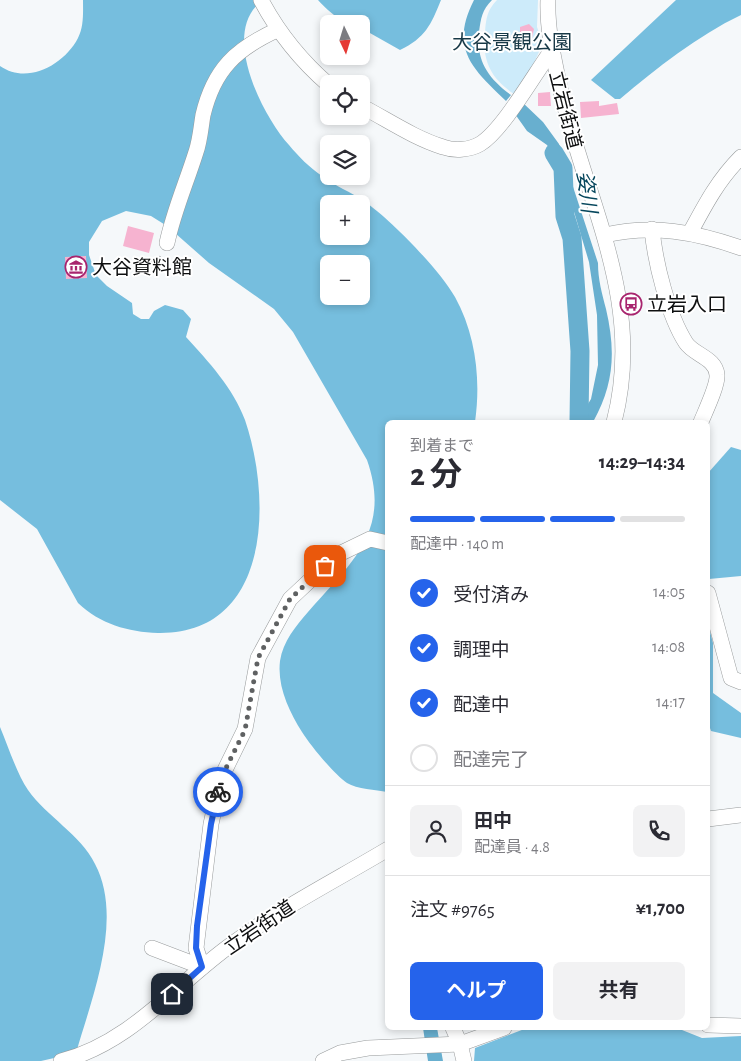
<!DOCTYPE html>
<html lang="ja">
<meta charset="utf-8">
<style>
body{margin:0;font-family:"Alegreya Sans","Noto Sans JP",sans-serif;background:#f2f2f3;color:#2b2b33;height:100vh;display:flex;flex-direction:column;font-size:19px;white-space:nowrap}
*{box-sizing:border-box;margin:0}
p{font-size:16px;color:#7c7c81}
.icon{flex:none;width:28px;height:28px;fill:none;stroke:currentColor;stroke-width:2;stroke-linecap:round;stroke-linejoin:round}
.map{position:relative;flex:1;overflow:hidden}
.sheet{position:absolute;left:385px;top:420px;width:325px;height:610px;display:flex;flex-direction:column;background:#fff;border-radius:8px;box-shadow:0 2px 8px #0003}
.sheet>*{flex:none}
.needle{width:32px;rotate:176deg}
.tools{position:absolute;left:320px;top:15px;display:grid;gap:10px}
.tools a{display:grid;place-items:center;width:50px;height:50px;border-radius:8px;background:#fff;box-shadow:0 2px 8px #0003;font-size:25px}
.pin{position:absolute;display:grid;place-items:center;width:42px;height:42px;color:#fff;margin:-21px;border-radius:10px;box-shadow:0 2px 8px #0006}
.courier{position:absolute;display:grid;place-items:center;width:50px;height:50px;margin:-25px;border:4px solid #2563eb;border-radius:50%;background:#fff;color:#222;box-shadow:0 1px 6px #0007}
.summary em{font-style:normal;font-weight:700}
.summary div{display:flex;flex-direction:column-reverse}
.summary{display:flex;align-items:center;justify-content:space-between;height:85px;padding:0 25px}
h1{font-size:32px;font-weight:700;line-height:38px}
.bar{display:grid;grid-template-columns:repeat(4,1fr);gap:8px 5px;align-content:center;height:60px;padding:0 25px}
.bar i{height:6px;border-radius:4px;background:#e1e1e2}
.bar .selected{background:#2563eb}
.bar p{grid-column:span 4}
.line{display:flex;align-items:center;gap:12px;padding:0 25px;border-top:1px solid #e1e1e2}
.line div{flex:1}
.round{display:grid;place-items:center;flex:none;width:52px;height:52px;border-radius:8px;background:#f2f2f3}
ol{padding:0 25px;list-style:none}
li{display:flex;align-items:center;gap:15px;height:55px}
li p{margin-inline-start:auto}
li .icon{padding:5px;border-radius:50%;background:#2563eb;color:#fff;stroke-width:4}
li:last-child{color:#7c7c81}
li i{width:28px;height:28px;border:2px solid #e1e1e2;border-radius:50%}
.action{display:flex;gap:10px;margin-top:auto;padding:10px 25px}
.action a{flex:1;height:58px;border-radius:8px;background:#2563eb;color:#fff;font-size:20px;font-weight:700;line-height:58px;text-align:center}
.action a+a{background:#f2f2f3;color:#2b2b33}
.map>svg:first-child{display:block}
.green{fill:#cdebfa}
.forest{fill:#76bede;fill-rule:evenodd}
.water{fill:#68afcf}
.lines{fill:none;stroke-linecap:round;stroke-linejoin:round}
.river{stroke:#68afcf;stroke-width:19}
.building{fill:#f6b3d0}
.minor-casing{stroke:#989b9c;stroke-width:16}
.path{stroke:#7d7f80;stroke-width:2;stroke-dasharray:1 4;stroke-linecap:butt}
.minor{stroke:#fff;stroke-width:15}
.done{stroke:#5f6162;stroke-width:5;stroke-dasharray:0 9}
.route{stroke:#2563eb;stroke-width:6}
.labels{text-anchor:middle;stroke-width:4;stroke-linejoin:round;paint-order:stroke}
.park-label{font-size:20px;fill:#183947;stroke:#fff}
.street-label{font-size:20px;fill:#0e0f10;stroke:#fff}
.poi-label{font-size:20px;fill:#0e0f10;stroke:#fff;text-anchor:start}
.water-label{font-size:21px;font-style:italic;fill:#05465c;stroke:#fff}
</style>
<div class="map">
<svg width="741" height="1061" viewBox="0 0 741 1061">
<rect width="100%" height="100%" fill="#f5f8fa"/>
<!-- green -->
<path class="green" d="M497 0H538L537 27 543 43 533 65 514 94C490 78 482 60 485 32 486 19 487 10 497 0Z"/>
<!-- forest -->
<g class="forest">
<path d="M83 0H263C219 31 262 115 289 145 298 156 310 168 322 176 335 186 351 192 364 201 391 220 439 269 455 297 476 335 481 380 475 422H388L387 792C376 790 357 789 347 783 334 774 310 745 302 732 289 711 277 686 280 661 283 641 296 626 308 612 351 563 392 531 367 460L293 332 274 309 209 263 167 226 151 216 126 211 102 221 89 242V255L96 275 107 286 132 303 133 314 141 319H149L154 311 165 305 183 310 191 319 186 337C209 362 233 388 245 420 272 499 271 635 158 633 128 632 100 624 78 603L37 529 0 500V66C27 85 64 65 78 38 84 26 83 13 83 0ZM329 204H361V236H329ZM329 264H361V296H329Z"/>
<path d="M318 0H441C431 25 425 38 400 50L361 28V24C342 24 330 13 318 0Z"/>
<path d="M676 0H741V15C697 36 657 68 620 99H615L591 80Z"/>
<polygon points="731,447 741,450 741,576 709,579 708,473"/>
<polygon points="708,624 713,643 713,693 741,713 741,738 711,731 708,722"/>
<path d="M0 727C8 746 17 774 28 790 47 817 80 834 95 864 124 919 92 997 76 1053L41 1061H0Z"/>
<polygon points="527,1028 677,1028 702,1038 741,1036 741,1061 474,1061 475,1048"/>
</g>
<!-- water -->
<g class="water">
<path d="M474 0H492C482 10 481 18 479 32 476 61 488 78 511 95L506 101C473 69 449 49 474 0Z"/>
<path d="M522 102 543 122 559 144 598 263C598 280 602 293 606 309 616 352 614 384 593 422H577L591 399 598 365 597 315 589 262 561 168 547 145 527 131 515 114Z"/>
<polygon points="423,1028 437,1028 443,1061 428,1061"/>
</g>
<g class="lines">
<!-- river -->
<polyline class="river" points="554,153 563,168 565,216 572,238 580,351 579,422"/>
</g>
<!-- building -->
<g class="building">
<polygon points="529,24 534,29 532,38 526,39 520,35 520,27"/>
<polygon points="550,92 551,106 538,106 538,93"/>
<polygon points="599,101 599,106 617,103 619,114 581,118 580,102"/>
<polygon points="128,226 154,233 149,253 123,246"/>
<polygon points="86,256 87,278 66,279 65,257"/>
</g>
<g class="lines">
<!-- minor casing -->
<g class="minor-casing">
<g id="minor">
<path d="M261 0C279 34 300 60 329 85"/>
<path d="M548 0C547 28 553 55 559 83 584 199 646 299 614 422"/>
<path d="M361 106C388 120 414 138 443 147 454 151 470 150 480 144 503 130 535 73 552 50"/>
<path d="M652 229C655 262 668 315 686 343 694 355 716 358 717 375 718 385 705 412 701 422"/>
<path d="M690 233C705 205 718 180 741 157"/>
<path d="M605 235C652 224 696 232 741 248"/>
<path d="M167 243C174 210 186 184 196 152 200 141 201 127 203 115 214 69 236 49 277 30"/>
<polyline points="708,593 731,678 741,682"/>
<polyline points="708,819 741,815"/>
<polyline points="152,948 202,967"/>
<polyline points="202,967 196,948 211,824 221,778 245,729 258,658 290,599 337,555 370,539 388,543"/>
<polyline points="708,1025 741,1026"/>
<polyline points="453,1028 460,1044 464,1061"/>
<path d="M61 1061C131 1043 176 984 232 944 281 908 336 880 388 849"/>
<polyline points="323,1061 340,1053 368,1048 460,1044 504,1028"/>
</g>
</g>
<!-- path -->
<polyline class="path" points="151,261 157,260 162,255"/>
<!-- minor -->
<use href="#minor" class="minor"/>
</g>
<g class="lines">
<!-- done -->
<polyline class="done" points="218,792 221,778 245,730 258,658 290,599 325,566"/>
<!-- route -->
<polyline class="route" points="172,994 202,967 196,948 197,926 211,824 218,792"/>
</g>
<!-- icons -->
<defs>
<g id="museum-ring" transform="scale(1.125)"><circle r="9.5" fill="#fff" stroke="#a8246e" stroke-width="1.5"/><path d="M0-6L6-3V-2H-6V-3ZM-5-1h2V3h-2ZM-1-1h2V3h-2ZM3-1h2V3H3ZM-6 4H6V6H-6Z" fill="#a8246e"/></g>
<g id="bus-ring" transform="scale(1.125)"><circle r="9.5" fill="#fff" stroke="#a8246e" stroke-width="1.5"/><path d="M-5-6H5V4H4V6H2V4H-2V6H-4V4H-5ZM-3.5-4V0h7V-4ZM-3.5 1.2v1.5H-2V1.2ZM2 1.2v1.5H3.5V1.2Z" fill="#a8246e"/></g>
</defs>
<g fill-rule="evenodd">
<use href="#museum-ring" x="76" y="267"/>
<use href="#bus-ring" x="631" y="304"/>
</g>
<g class="labels">
<!-- park labels -->
<g class="park-label">
<text x="512" y="49">大谷景観公園</text>
</g>
<!-- street labels -->
<g class="street-label">
<text transform="translate(566 110) rotate(76)" y="7">立岩街道</text>
<text transform="translate(259 927) rotate(-34)" y="7">立岩街道</text>
</g>
<!-- poi labels -->
<g class="poi-label">
<text x="92" y="274">大谷資料館</text>
<text x="647" y="311">立岩入口</text>
</g>
<!-- water labels -->
<g class="water-label">
<text transform="translate(587 192) rotate(83)" y="7">姿川</text>
</g>
</g>
</svg>
<div class="tools">
<a><svg class="needle" viewBox="-14 -14 28 28"><path d="M0-13l5 13h-10z" fill="#e53935"/><path d="M0 13l5-13h-10z" fill="#7c7c81"/></svg></a>
<a><svg class="icon" aria-label="locate" viewBox="0 0 24 24"><circle cx="12" cy="12" r="6"/><path d="M12 2v4M12 18v4M2 12h4M18 12h4"/></svg></a>
<a><svg class="icon" aria-label="layers" viewBox="0 0 24 24"><path d="M12 4l9 5-9 5-9-5zM3 14l9 5 9-5"/></svg></a>
<a>+</a>
<a>−</a>
</div>
<div class="pin" style="left:325px;top:566px;background:#ea580c"><svg class="icon" aria-label="bag" viewBox="0 0 24 24"><path d="M5 8h14l-1 12H6zM9 8a3 3 0 0 1 6 0"/></svg></div>
<div class="pin" style="left:172px;top:994px;background:#1f2937"><svg class="icon" aria-label="home" viewBox="0 0 24 24"><path d="M3 11l9-7 9 7M6 9v11h12V9"/></svg></div>
<div class="courier" style="left:218px;top:792px"><svg class="icon" aria-label="bike" viewBox="0 0 24 24"><circle cx="6" cy="16" r="4"/><circle cx="18" cy="16" r="4"/><path d="M6 16l4-8h5l3 8M10 8l3 8H6M13 5h3"/></svg></div>
<section class="sheet">
<div class="summary"><div><h1>2 分</h1><p>到着まで</p></div><em>14:29–14:34</em></div>
<div class="bar"><i class="selected"></i><i class="selected"></i><i class="selected"></i><i></i><p>配達中 · 140 m</p></div>
<ol>
<li><svg class="icon" aria-label="check" viewBox="0 0 24 24"><path d="M5 12l5 5 9-10"/></svg>受付済み<p>14:05</p></li>
<li><svg class="icon" aria-label="check" viewBox="0 0 24 24"><path d="M5 12l5 5 9-10"/></svg>調理中<p>14:08</p></li>
<li><svg class="icon" aria-label="check" viewBox="0 0 24 24"><path d="M5 12l5 5 9-10"/></svg>配達中<p>14:17</p></li>
<li><i></i>配達完了</li>
</ol>
<div class="line" style="height:90px"><a class="round"><svg class="icon" aria-label="person" viewBox="0 0 24 24"><circle cx="12" cy="8" r="4"/><path d="M4 21q1-7 8-7t8 7"/></svg></a><div><b>田中</b><p>配達員 · 4.8</p></div><a class="round"><svg class="icon" aria-label="phone" viewBox="0 0 24 24"><path d="M5 4h4l2 5-3 2q2 4 5 5l2-3 5 2v4C11 20 4 13 5 4z"/></svg></a></div>
<div class="line" style="height:65px"><div>注文 #9765</div><b>¥1,700</b></div>
<div class="action"><a>ヘルプ</a><a>共有</a></div>
</section>
</div>
